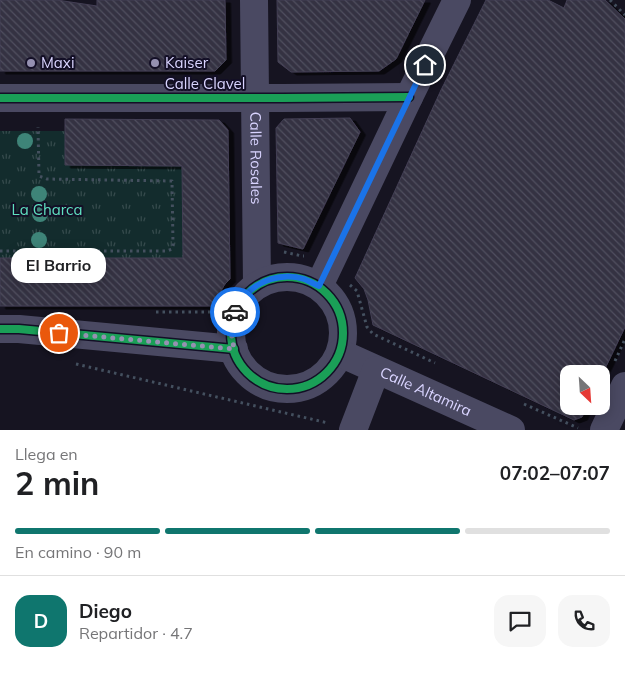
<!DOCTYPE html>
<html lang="es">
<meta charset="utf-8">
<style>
body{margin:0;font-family:Mulish,sans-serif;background:#f6f6f6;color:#202124;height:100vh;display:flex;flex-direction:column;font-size:19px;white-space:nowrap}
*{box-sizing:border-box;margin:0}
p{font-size:16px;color:#757577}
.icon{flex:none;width:28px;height:28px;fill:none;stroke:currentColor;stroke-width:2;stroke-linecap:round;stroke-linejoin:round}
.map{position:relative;height:430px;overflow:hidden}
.drawer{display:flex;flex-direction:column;background:#fff;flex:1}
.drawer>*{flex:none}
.needle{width:32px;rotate:155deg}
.fabs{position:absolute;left:560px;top:365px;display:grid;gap:10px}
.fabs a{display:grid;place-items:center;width:50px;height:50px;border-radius:10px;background:#fff;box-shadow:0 2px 12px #0003;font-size:25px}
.pin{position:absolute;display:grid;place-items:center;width:42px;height:42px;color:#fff;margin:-21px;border:2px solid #fff;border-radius:50%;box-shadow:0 1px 5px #0007}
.courier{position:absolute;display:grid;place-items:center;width:50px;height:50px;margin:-25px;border:4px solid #1a73e8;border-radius:50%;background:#fff;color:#222;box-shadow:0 1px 6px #0007}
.bubble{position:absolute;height:35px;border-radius:15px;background:#fff;box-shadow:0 2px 12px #0003;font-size:16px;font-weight:700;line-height:35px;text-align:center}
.headline em{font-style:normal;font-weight:700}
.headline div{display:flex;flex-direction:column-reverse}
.headline{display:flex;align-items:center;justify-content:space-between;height:85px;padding:0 15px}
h1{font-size:32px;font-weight:700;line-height:38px}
.bar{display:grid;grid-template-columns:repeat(4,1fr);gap:8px 5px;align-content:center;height:60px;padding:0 15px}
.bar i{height:6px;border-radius:4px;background:#e0e0e0}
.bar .current{background:#0f766e}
.bar p{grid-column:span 4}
.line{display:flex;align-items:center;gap:12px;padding:0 15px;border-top:1px solid #e0e0e0}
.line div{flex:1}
.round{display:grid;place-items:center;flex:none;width:52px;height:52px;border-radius:15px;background:#f6f6f6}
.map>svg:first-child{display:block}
.park{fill:url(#park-tufts)}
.building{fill:url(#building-back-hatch);stroke:#433f54;filter:url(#shadow)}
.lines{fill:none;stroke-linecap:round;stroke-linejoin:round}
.path{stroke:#44505f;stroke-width:3;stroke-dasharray:2.5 4;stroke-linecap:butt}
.minor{stroke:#4a4962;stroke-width:28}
.cycleway-casing{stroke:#130f26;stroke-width:11}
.cycleway{stroke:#1a9f57;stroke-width:8}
.tree{fill:#3e8478}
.done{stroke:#9591b1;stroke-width:5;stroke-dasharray:0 9}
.route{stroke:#1a73e8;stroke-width:6}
.poi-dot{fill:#9591b1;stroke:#130f26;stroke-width:2}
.labels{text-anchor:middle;stroke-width:4;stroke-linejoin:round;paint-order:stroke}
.poi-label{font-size:15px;fill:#d9d4ff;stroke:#130f26;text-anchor:start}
.street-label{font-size:15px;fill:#d9d4ff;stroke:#130f26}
.park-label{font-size:15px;fill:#5fe0c0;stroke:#130f26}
</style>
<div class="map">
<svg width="625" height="430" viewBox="0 0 625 430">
<defs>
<pattern id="park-tufts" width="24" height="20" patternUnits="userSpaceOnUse" patternTransform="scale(1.25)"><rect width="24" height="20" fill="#132c2d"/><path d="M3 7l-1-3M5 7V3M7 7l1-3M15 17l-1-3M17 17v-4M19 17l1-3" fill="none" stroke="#354a4c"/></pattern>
<pattern id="building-back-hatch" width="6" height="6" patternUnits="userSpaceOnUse" patternTransform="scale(1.25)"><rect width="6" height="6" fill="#343243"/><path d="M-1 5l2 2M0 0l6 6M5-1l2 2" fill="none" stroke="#514f5f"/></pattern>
<filter id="shadow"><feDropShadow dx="5.5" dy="3" stdDeviation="0" flood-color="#0009"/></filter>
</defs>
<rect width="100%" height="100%" fill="#161421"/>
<!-- park -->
<polygon class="park" points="0,131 65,131 65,165 182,165 183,258 0,258"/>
<!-- building -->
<g class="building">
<polygon points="0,0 57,0 97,6 97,0 225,0 226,60 215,71 0,71"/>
<polygon points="277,0 425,0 396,59 379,71 291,72 278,62"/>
<polygon points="486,0 548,0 564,8 567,0 605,0 625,19 625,327 601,377 601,374 569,374 569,406 587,406 582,417 574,420 373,325 368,300 364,289 355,278 441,90"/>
<polygon points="350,118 360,132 303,249 278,243 276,128 284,119"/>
<polygon points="65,119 219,120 228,130 230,279 225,284 212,306 0,306 0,258 183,258 182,166 65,165"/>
</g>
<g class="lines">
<!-- path -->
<g class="path">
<polyline points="610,0 625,15"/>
<polyline points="0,251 167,251 172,249 173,245 172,181 47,179 39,176 38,127"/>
<polyline points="284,252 302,256 304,256"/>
<polyline points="350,285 357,291 367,327 373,334 435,363"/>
<polyline points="156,312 211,312 218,309 230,291"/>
<polyline points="615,361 625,339"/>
<polyline points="76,364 328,423"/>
<polyline points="524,404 578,428"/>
</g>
<!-- minor -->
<g class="minor">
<path id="s1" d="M254 0 257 285"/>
<polyline points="0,98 283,98 409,97"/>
<circle cx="287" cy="333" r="56"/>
<polyline points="319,286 409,97 457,0"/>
<polyline points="0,329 19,329 234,349"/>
<path id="s2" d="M340 353 511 430"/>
<polyline points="353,430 376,370"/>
<polyline points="604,430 625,386"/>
</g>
<!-- cycleway casing -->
<g class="cycleway-casing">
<g id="cycleway">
<polyline points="0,98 283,98 409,97"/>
<circle cx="287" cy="333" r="56"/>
<polyline points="0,329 19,329 234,349"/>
</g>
</g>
<!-- cycleway -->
<use href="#cycleway" class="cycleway"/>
</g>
<!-- trees -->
<g class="tree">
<circle cx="25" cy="141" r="8"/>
<circle cx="39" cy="194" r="8"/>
<circle cx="40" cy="214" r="8"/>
<circle cx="39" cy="240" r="8"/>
</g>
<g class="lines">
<!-- done -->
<polyline class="done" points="59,333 234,349 231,331 235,312"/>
<!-- route -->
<path class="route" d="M235 312C238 308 240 303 243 298 257 280 283 272 304 279 309 281 314 284 319 286L425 65"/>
</g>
<!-- markers -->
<g class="poi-dot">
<circle cx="31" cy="63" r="5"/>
<circle cx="155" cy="63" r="5"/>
</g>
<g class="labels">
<!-- poi labels -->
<g class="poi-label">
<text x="41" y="68">Maxi</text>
<text x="165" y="68">Kaiser</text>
</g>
<!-- street labels -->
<g class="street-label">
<text x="205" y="89">Calle Clavel</text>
<text dy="5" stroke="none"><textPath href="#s1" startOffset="158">Calle Rosales</textPath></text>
<text dy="5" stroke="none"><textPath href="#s2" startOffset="94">Calle Altamira</textPath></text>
</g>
<!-- park labels -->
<g class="park-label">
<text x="47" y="215">La Charca</text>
</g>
</g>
</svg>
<div class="fabs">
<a><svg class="needle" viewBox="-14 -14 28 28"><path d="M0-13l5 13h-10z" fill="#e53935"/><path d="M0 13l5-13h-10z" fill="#757577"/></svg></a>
</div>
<div class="pin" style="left:59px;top:333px;background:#ea580c"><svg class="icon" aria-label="bag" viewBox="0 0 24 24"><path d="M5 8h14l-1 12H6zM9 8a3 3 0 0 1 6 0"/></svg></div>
<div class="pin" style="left:425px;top:65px;background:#1f2937"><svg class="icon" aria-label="home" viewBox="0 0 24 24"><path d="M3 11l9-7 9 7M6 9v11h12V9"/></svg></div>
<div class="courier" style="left:235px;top:312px"><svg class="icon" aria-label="car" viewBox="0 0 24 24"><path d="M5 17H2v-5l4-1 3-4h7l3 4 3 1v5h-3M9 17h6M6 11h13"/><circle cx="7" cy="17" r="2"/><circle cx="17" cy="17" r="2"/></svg></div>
<div class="bubble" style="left:11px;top:248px;width:95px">El Barrio</div>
</div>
<section class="drawer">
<div class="headline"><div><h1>2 min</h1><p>Llega en</p></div><em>07:02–07:07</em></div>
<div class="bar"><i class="current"></i><i class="current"></i><i class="current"></i><i></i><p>En camino · 90 m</p></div>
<div class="line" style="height:90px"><b class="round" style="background:#0f766e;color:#fff">D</b><div><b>Diego</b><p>Repartidor · 4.7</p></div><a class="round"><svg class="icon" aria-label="chat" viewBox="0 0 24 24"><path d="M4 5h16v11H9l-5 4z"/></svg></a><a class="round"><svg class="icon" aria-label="phone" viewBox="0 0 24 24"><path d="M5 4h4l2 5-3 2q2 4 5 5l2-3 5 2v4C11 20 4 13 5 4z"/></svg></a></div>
</section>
